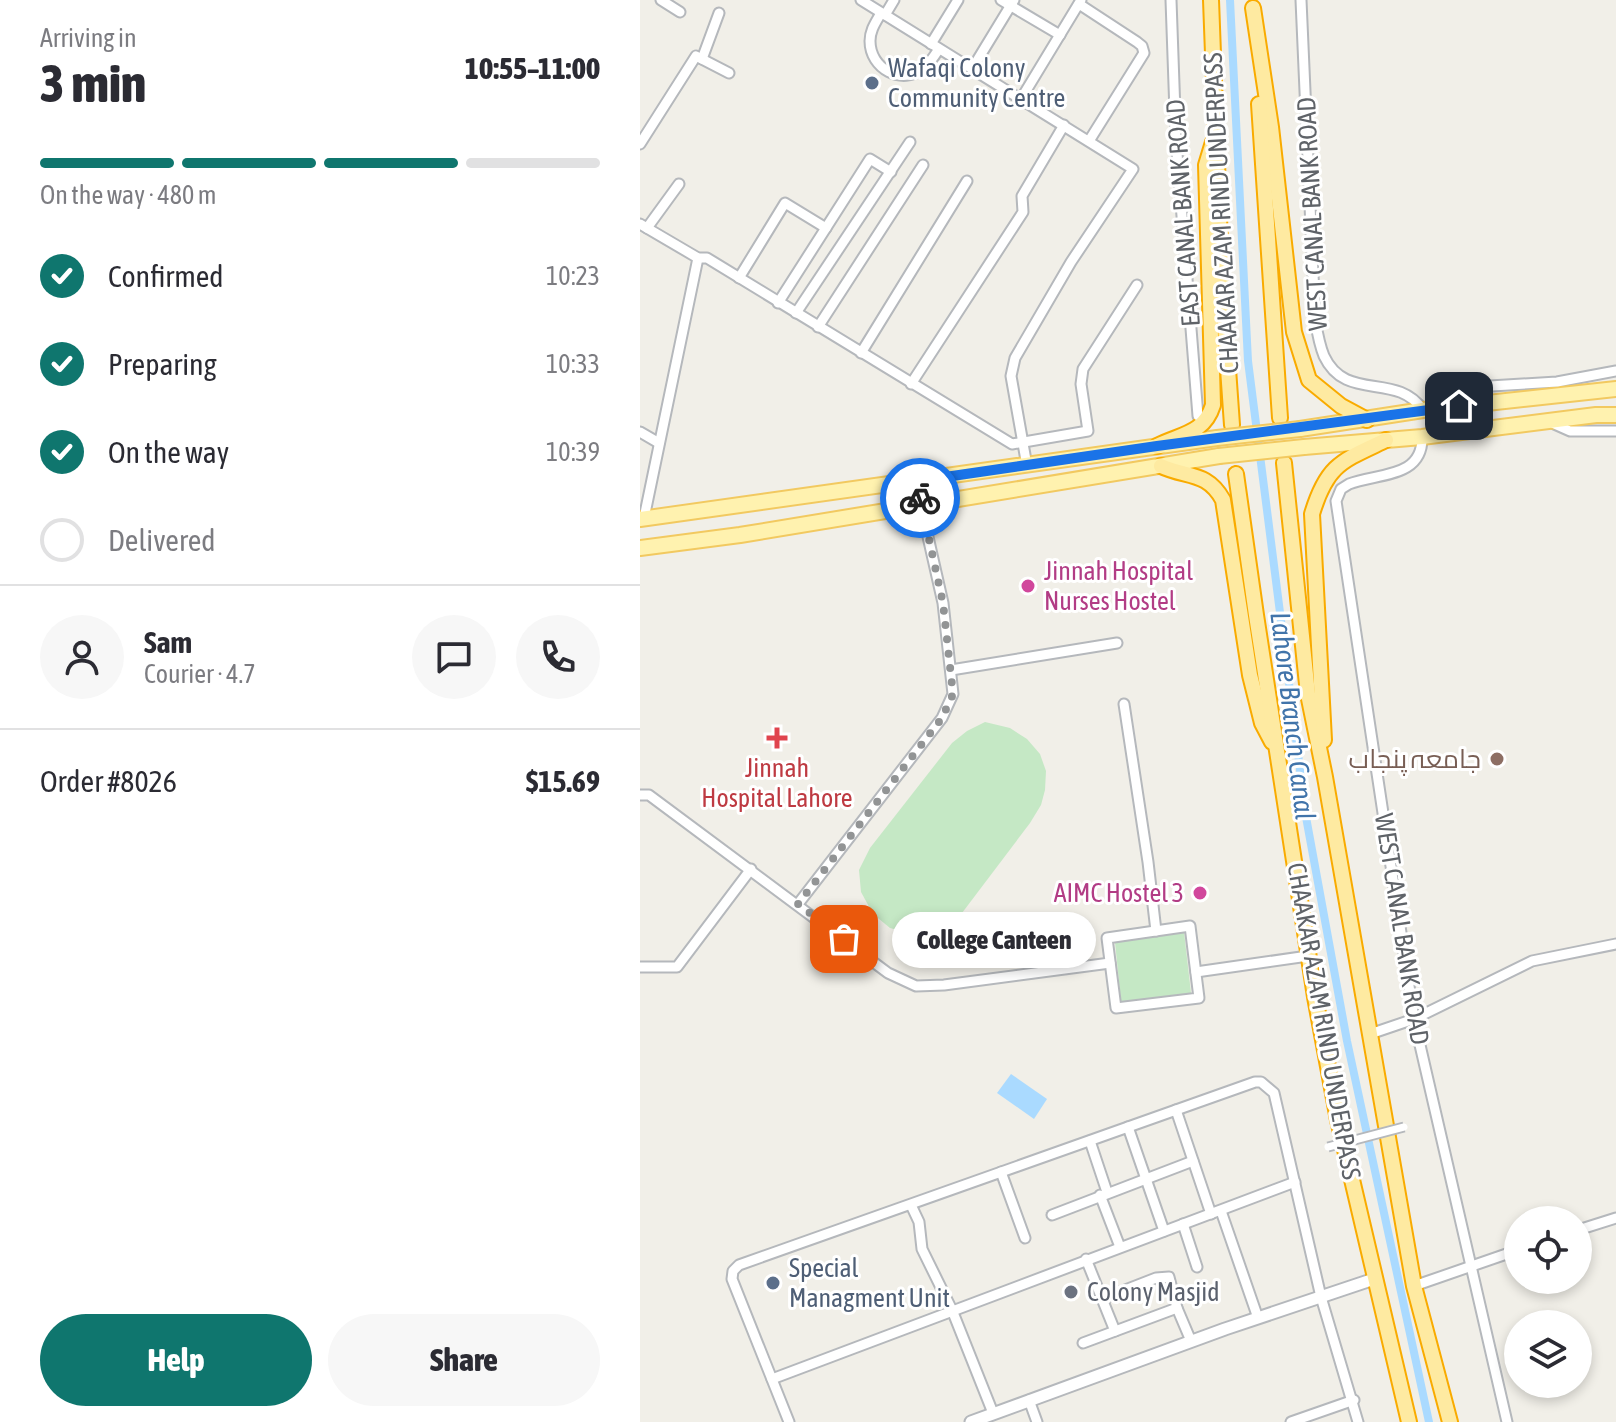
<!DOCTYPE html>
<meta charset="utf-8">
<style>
body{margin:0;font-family:"Asap Condensed",Cairo,sans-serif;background:#f7f7f7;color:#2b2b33;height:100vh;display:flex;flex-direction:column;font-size:30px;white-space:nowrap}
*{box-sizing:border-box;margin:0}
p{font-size:26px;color:#7c7c81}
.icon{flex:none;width:44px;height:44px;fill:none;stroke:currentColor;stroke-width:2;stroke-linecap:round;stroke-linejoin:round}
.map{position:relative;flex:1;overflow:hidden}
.sheet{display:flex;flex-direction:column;background:#fff;width:640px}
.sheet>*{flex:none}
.controls{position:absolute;left:864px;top:1206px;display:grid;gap:16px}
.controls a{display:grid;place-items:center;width:88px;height:88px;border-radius:50%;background:#fff;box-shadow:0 4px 12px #0003;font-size:40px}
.pin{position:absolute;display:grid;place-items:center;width:68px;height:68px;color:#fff;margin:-34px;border-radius:16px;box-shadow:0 4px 12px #0006}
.courier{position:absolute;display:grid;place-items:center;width:80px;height:80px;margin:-40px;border:6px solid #1a73e8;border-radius:50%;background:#fff;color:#222;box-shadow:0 2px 10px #0007}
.bubble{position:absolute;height:56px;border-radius:28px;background:#fff;box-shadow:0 4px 12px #0003;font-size:26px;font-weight:800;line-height:56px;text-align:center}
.headline em{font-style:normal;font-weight:800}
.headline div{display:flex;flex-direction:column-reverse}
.headline{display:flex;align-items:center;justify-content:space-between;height:136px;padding:0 40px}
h1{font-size:52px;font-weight:800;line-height:60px}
.bar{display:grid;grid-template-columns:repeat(4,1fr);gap:12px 8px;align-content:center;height:96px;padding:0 40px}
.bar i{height:10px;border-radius:6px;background:#e1e1e2}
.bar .current{background:#0f766e}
.bar p{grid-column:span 4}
.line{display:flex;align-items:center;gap:20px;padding:0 40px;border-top:2px solid #e1e1e2}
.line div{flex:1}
.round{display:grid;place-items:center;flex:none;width:84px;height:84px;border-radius:42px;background:#f7f7f7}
ol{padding:0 40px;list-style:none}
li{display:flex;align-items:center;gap:24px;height:88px}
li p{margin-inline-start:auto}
li .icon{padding:8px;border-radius:50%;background:#0f766e;color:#fff;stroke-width:4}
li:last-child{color:#7c7c81}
li i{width:44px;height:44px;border:4px solid #e1e1e2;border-radius:50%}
.primary-button{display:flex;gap:16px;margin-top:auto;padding:16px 40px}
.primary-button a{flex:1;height:92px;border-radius:48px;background:#0f766e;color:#fff;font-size:32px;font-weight:800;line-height:92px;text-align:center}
.primary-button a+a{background:#f7f7f7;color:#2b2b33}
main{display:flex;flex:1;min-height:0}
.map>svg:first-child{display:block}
.green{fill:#c5e8c5}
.water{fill:#aadaff}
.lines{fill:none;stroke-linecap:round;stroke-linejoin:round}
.canal{stroke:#aadaff;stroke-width:8}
.trunk-tunnel{stroke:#ccccc8;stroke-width:14;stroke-dasharray:14 7;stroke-linecap:butt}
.minor-casing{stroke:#b5b8bc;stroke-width:13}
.tertiary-casing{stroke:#b5b8bc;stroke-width:15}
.primary-casing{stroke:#f2c960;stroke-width:18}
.trunk-casing{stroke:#f9ab00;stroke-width:18}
.minor{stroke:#fff;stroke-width:9}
.tertiary{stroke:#fff;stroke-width:11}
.primary{stroke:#fff2af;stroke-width:14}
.trunk{stroke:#feeaa1;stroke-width:14}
.pedestrian-bridge-casing{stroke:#b5b8bc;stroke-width:11;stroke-linecap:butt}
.primary-bridge-casing{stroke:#f2c960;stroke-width:18;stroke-linecap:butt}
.pedestrian-bridge{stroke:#fff;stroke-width:7}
.primary-bridge{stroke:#fff2af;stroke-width:14}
.done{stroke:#929495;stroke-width:8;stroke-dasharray:0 14.4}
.route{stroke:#1a73e8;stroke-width:10}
.service-dot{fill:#5c6f8a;stroke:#fff;stroke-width:3}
.hotel-dot{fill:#d1479c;stroke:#fff;stroke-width:3}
.health-dot{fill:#e0444e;stroke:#fff;stroke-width:3}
.education-dot{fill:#8d6e63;stroke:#fff;stroke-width:3}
.worship-dot{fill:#6b7280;stroke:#fff;stroke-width:3}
.labels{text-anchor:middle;stroke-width:6;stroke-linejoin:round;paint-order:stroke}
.service-label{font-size:26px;fill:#4e5e75;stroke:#fff;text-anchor:start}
.street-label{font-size:26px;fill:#5f6368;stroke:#fff}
.hotel-label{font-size:26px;fill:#b23c85;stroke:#fff;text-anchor:start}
.education-label{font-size:26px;fill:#785e54;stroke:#fff;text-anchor:end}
.health-label{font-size:26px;fill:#be3a42;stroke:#fff}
.worship-label{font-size:26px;fill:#5b616d;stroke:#fff;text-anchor:start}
.water-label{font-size:28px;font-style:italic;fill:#4174aa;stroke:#fff}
</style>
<main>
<section class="sheet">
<div class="headline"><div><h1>3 min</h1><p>Arriving in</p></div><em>10:55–11:00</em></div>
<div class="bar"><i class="current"></i><i class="current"></i><i class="current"></i><i></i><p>On the way · 480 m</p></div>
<ol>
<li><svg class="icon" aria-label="check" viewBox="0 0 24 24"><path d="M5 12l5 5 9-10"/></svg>Confirmed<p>10:23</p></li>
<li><svg class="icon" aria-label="check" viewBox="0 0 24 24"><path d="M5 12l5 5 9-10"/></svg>Preparing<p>10:33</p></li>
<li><svg class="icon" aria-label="check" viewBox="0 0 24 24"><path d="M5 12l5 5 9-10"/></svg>On the way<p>10:39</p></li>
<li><i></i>Delivered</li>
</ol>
<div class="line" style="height:144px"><a class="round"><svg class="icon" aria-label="person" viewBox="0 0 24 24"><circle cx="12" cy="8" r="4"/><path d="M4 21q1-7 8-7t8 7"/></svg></a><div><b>Sam</b><p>Courier · 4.7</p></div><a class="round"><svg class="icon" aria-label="chat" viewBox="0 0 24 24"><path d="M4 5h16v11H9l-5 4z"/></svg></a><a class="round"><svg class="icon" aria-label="phone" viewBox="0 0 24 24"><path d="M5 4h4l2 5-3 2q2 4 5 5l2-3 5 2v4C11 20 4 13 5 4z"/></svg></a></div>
<div class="line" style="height:104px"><div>Order #8026</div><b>$15.69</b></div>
<div class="primary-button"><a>Help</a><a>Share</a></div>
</section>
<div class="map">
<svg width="976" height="1422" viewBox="0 0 976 1422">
<rect width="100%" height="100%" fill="#f1efe8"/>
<!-- green -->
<g class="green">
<polygon points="345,722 370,728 387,739 400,754 406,771 405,790 401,805 390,823 322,913 308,926 294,933 272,934 250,928 233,914 221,892 219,870 230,848 312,743 327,731"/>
<polygon points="544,932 551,993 481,1002 475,942"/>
</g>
<!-- water -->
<polygon class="water" points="371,1074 407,1099 394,1119 357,1093"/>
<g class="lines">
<!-- canal -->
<polyline class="canal" points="590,0 608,361 666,817 707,1041 789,1422"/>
<!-- trunk-tunnel -->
<polyline class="trunk-tunnel" points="592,426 596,474"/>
<!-- minor casing -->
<g class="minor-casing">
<g id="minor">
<polyline points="21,0 40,12"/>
<polyline points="221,0 493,169 431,262 375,358 371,376 387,466"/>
<polyline points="361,0 420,35"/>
<polyline points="531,0 536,141 558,416 567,420"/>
<path d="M661 0 675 319C677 331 679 344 684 356 706 403 756 371 783 410"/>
<polyline points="439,4 497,42 502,46 504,53 449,141"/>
<path d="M241 13C236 22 230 30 230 41 230 69 262 86 284 68 290 63 295 55 299 49"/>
<polyline points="245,15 254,0"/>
<polyline points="291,44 318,0"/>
<polyline points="62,59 79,13"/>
<polyline points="332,69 374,0"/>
<polyline points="381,99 441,0"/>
<polyline points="0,144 56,56 89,73"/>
<polyline points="0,224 58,258 67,258 372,444 448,431 441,384 443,369 497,285"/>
<polyline points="7,228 39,184"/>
<polyline points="99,278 145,203 186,228"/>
<polyline points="138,303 230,159 251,172"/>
<polyline points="156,313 270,142"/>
<polyline points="178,327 283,165"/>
<polyline points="221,353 327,181"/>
<polyline points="271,384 383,212 382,196 424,125"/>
<polyline points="791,409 796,394 801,389 917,382 976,371"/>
<polyline points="912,423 930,431 976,431"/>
<polyline points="0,432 19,443"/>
<path d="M782 437C783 479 736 473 709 484L701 489 696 501 774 1019 867 1422"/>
<polyline points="4,518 58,258"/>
<polyline points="311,670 477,643"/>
<polyline points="484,704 508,862 516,931"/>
<polyline points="0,795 9,795 248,973 276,986 304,985 470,963"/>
<polyline points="158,904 302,718 313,694 303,603 281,506"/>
<polygon points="550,926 559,998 476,1008 467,938"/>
<polyline points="0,967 37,967 111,869"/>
<polyline points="556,972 668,956"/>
<polyline points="730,1034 774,1019 892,961 976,944"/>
<polyline points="536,1110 571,1214"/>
<polyline points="488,1127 524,1231"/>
<polyline points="450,1141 467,1192"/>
<polyline points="361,1172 385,1238"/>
<polyline points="460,1195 480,1247"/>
<polyline points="271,1205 279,1222 282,1249 312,1310 353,1413"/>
<polyline points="581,1211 618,1318"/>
<polyline points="412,1215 553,1161"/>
<polyline points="543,1224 557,1267"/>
<polyline points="938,1230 976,1218"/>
<polyline points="446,1259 475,1331"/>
<polyline points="774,1286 878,1250"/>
<polyline points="462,1299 516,1278 529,1277 537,1308"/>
<polyline points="443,1343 537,1308 551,1341"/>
<polyline points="132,1379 655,1182"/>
<polyline points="389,1400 397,1422"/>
<polyline points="149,1422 92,1279 93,1271 99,1265 615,1082 621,1082 634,1093 681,1297 718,1422"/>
<polyline points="651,1422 714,1400"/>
</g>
</g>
<!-- tertiary casing -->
<g class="tertiary-casing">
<polyline id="tertiary" points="331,1422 585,1329 734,1279"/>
</g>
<!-- primary casing -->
<g class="primary-casing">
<g id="primary">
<polyline points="660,429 783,410 976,389"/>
<polyline points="664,447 782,437 956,415 976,415"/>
<polyline points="0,519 577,438"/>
<polyline points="0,548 100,535 579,456"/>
</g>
</g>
<!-- trunk casing -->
<g class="trunk-casing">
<g id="trunk">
<polyline points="571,0 581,270 592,425"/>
<polyline points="613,8 631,127 654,332 669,380 701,406 727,420"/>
<polyline points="619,104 640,418"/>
<path d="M517 446C541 434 564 434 573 405L566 165 573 142"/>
<polyline points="644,463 668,694 685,777 774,1286 810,1422"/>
<path d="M521 466C547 478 567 471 583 500L610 675 622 723 632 742"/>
<polyline points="596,474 616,615 675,997 698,1120 769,1422"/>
<path d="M684 740 672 514C687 464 702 461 746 440"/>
</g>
</g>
<!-- minor -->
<use href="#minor" class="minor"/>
<!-- tertiary -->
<use href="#tertiary" class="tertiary"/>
<!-- primary -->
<use href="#primary" class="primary"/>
<!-- trunk -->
<use href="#trunk" class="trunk"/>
<!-- pedestrian-bridge casing -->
<g class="pedestrian-bridge-casing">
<polyline id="pedestrian-bridge" points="688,1147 764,1127"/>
</g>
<!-- primary-bridge casing -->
<g class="primary-bridge-casing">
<g id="primary-bridge">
<polyline points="577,438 660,429"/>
<polyline points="579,456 664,447"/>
</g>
</g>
<!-- pedestrian-bridge -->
<use href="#pedestrian-bridge" class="pedestrian-bridge"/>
<!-- primary-bridge -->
<use href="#primary-bridge" class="primary-bridge"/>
</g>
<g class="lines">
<!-- done -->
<polyline class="done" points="204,939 158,904 302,718 313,694 303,603 280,498"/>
<!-- route -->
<polyline class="route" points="280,498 278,481 517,446 819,406"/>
</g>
<!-- markers -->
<g class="service-dot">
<circle cx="232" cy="83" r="8"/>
<circle cx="133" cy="1283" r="8"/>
</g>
<g class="hotel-dot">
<circle cx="388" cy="586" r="8"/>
<circle cx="560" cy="893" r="8"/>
</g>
<path class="health-dot" d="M133 726h8v8h8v8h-8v8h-8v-8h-8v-8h8z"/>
<circle class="education-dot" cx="857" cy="759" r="8"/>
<circle class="worship-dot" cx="431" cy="1292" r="8"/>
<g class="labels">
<!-- service labels -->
<g class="service-label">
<text x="248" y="77">Wafaqi Colony<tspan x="248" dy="30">Community Centre</tspan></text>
<text x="149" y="1277">Special<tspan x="149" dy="30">Managment Unit</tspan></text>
</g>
<!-- street labels -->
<g class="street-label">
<text transform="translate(543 213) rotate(-94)" y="9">EAST CANAL BANK ROAD</text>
<text transform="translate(581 213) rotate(-93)" y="9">CHAAKAR AZAM RIND UNDERPASS</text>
<text transform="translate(672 214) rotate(-93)" y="9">WEST CANAL BANK ROAD</text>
<text transform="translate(762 929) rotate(81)" y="9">WEST CANAL BANK ROAD</text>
<text transform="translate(684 1021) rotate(80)" y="9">CHAAKAR AZAM RIND UNDERPASS</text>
</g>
<!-- hotel labels -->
<g class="hotel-label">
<text x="404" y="580">Jinnah Hospital<tspan x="404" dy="30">Nurses Hostel</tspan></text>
<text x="544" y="902" text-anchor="end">AIMC Hostel 3</text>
</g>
<!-- education labels -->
<g class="education-label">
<text x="841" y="768">جامعہ پنجاب</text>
</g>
<!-- health labels -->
<g class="health-label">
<text x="137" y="777">Jinnah<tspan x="137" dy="30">Hospital Lahore</tspan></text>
</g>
<!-- worship labels -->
<g class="worship-label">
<text x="447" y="1301">Colony Masjid</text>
</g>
<!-- water labels -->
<g class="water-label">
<text transform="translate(653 716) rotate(83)" y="10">Lahore Branch Canal</text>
</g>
</g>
</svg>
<div class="controls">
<a><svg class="icon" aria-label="locate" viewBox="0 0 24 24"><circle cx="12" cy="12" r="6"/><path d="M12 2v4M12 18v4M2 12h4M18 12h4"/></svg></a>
<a><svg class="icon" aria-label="layers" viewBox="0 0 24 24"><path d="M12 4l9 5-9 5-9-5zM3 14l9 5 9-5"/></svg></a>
</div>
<div class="pin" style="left:204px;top:939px;background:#ea580c"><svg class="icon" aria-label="bag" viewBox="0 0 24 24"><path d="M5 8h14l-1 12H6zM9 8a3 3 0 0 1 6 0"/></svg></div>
<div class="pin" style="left:819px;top:406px;background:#1f2937"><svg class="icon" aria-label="home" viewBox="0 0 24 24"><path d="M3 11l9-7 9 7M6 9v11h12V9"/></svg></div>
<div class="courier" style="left:280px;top:498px"><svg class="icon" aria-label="bike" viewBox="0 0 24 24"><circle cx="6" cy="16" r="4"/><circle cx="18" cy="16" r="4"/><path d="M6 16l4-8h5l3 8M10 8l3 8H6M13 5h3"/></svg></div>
<div class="bubble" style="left:252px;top:912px;width:204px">College Canteen</div>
</div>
</main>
